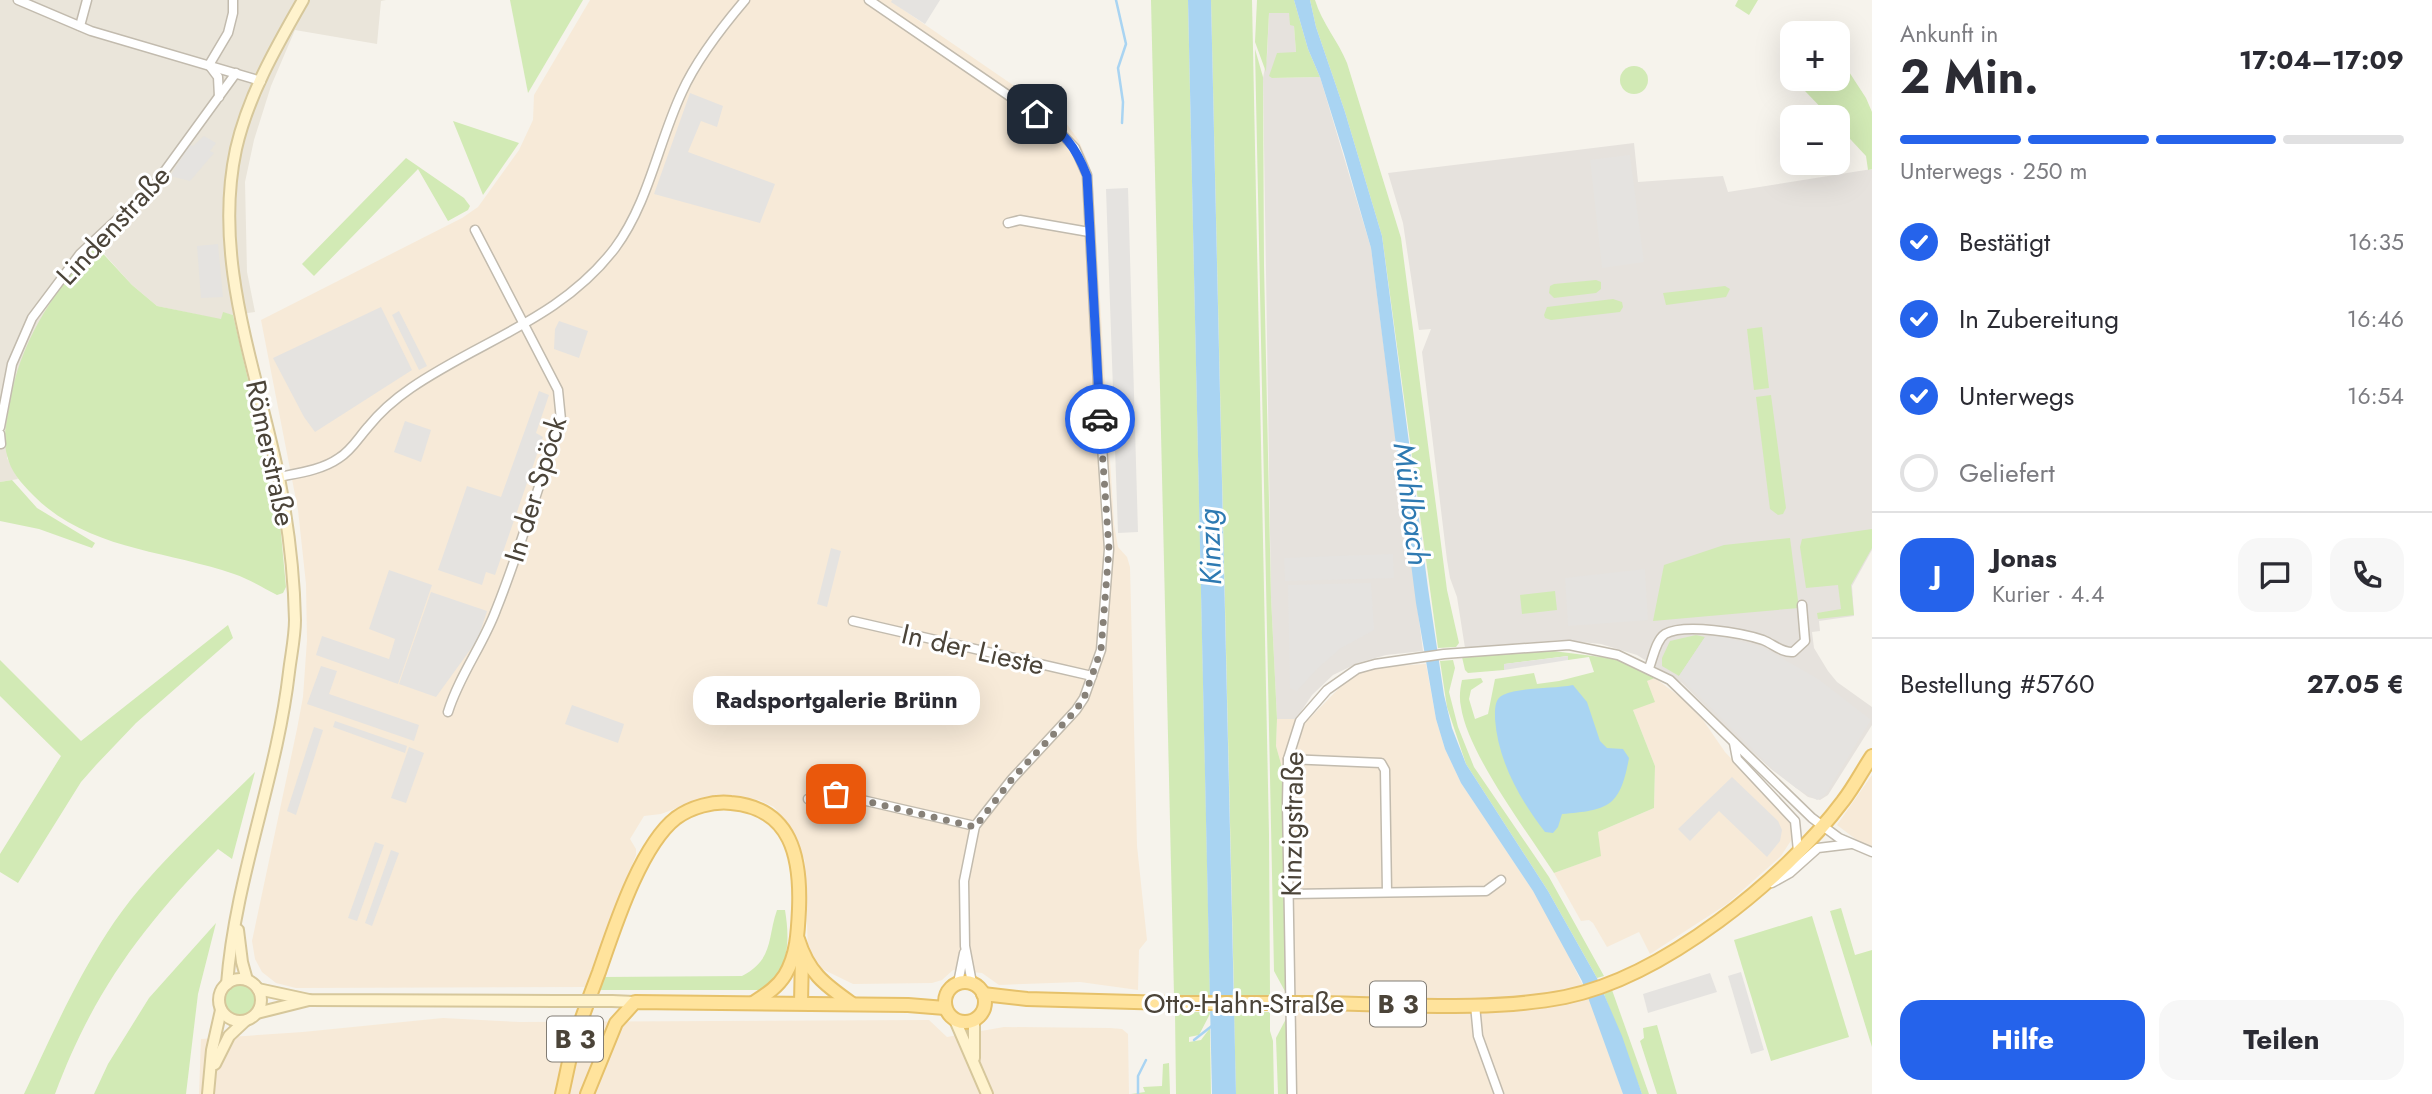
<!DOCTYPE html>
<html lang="de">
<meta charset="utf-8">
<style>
body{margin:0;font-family:Jost,sans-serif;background:#f7f7f7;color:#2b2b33;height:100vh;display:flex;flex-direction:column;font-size:26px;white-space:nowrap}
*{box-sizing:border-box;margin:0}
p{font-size:23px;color:#7c7c81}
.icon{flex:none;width:38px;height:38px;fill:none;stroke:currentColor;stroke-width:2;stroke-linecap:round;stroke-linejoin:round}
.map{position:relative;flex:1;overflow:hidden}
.panel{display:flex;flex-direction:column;background:#fff;width:560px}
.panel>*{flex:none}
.controls{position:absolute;left:1780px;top:21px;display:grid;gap:14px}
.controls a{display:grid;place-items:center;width:70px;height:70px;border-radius:14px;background:#fff;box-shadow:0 7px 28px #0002;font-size:35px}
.pin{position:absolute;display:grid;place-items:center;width:60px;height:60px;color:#fff;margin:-30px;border-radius:14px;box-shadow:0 4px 10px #0006}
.courier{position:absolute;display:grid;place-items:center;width:70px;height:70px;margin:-35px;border:5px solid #2563eb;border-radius:50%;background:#fff;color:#222;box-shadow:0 2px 9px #0007}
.bubble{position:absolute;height:49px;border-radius:21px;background:#fff;box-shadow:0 7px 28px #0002;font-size:23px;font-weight:700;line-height:49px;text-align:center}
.summary em{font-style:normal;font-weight:700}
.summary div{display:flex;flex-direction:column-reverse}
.summary{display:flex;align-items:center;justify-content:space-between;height:119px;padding:0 28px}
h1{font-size:46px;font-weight:700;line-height:52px}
.bar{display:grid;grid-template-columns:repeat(4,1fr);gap:10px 7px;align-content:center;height:84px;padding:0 28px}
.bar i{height:9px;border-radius:5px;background:#e1e1e2}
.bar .on{background:#2563eb}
.bar p{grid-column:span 4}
.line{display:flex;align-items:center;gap:18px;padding:0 28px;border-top:2px solid #e1e1e2}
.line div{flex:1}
.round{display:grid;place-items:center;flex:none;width:74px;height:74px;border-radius:21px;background:#f7f7f7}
ol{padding:0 28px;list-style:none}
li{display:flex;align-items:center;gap:21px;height:77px}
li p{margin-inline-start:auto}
li .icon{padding:7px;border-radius:50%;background:#2563eb;color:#fff;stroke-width:4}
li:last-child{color:#7c7c81}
li i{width:38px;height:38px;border:4px solid #e1e1e2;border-radius:50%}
.action{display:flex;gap:14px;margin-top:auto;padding:14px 28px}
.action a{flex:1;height:80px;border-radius:21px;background:#2563eb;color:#fff;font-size:28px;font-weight:700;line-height:80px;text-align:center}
.action a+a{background:#f7f7f7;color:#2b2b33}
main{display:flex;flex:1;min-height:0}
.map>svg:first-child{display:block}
.residential{fill:#eae5da}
.commercial{fill:#f7ead8}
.industrial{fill:#e6e2dd}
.green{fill:#d2eab5}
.parking{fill:#e5e3e0}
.water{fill:#a9d4f2}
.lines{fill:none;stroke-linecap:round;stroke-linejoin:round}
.stream{stroke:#a9d4f2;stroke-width:2.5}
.street-casing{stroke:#c2bbae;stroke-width:11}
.secondary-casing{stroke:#d6c79b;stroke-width:14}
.primary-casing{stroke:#e6c16a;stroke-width:16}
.street{stroke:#fff;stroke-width:8}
.secondary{stroke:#fff3cd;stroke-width:10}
.primary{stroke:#ffe39c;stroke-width:12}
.secondary-bridge-casing{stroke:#d6c79b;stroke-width:14;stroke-linecap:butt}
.primary-bridge-casing{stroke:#e6c16a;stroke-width:16;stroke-linecap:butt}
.secondary-bridge{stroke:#fff3cd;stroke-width:10}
.primary-bridge{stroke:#ffe39c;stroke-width:12}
.done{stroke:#878178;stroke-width:7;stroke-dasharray:0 12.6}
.route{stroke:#2563eb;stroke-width:9}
.labels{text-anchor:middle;stroke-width:6;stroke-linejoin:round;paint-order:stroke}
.shield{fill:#fff;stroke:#817c74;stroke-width:2}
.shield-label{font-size:26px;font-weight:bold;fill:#4b4439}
.street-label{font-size:28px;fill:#4b4439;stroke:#fff}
.water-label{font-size:30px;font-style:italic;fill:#2e7ab2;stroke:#fff}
</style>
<main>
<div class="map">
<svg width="1872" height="1094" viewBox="0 0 1872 1094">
<rect width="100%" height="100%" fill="#f6f3ec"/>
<!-- residential -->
<polygon class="residential" points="0,0 386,0 381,1 377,44 295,30 271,86 254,140 245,182 247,272 255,312 233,315 224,313 222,320 157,306 132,285 97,246 7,458 18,479 0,482"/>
<!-- commercial -->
<g class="commercial">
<polygon points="590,0 892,0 892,2 1064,120 1079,141 1088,162 1093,186 1114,524 1118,547 1127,557 1130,567 1137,846 1147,940 1139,950 1138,990 1080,982 999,985 982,973 953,970 942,980 932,983 853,984 814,965 808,954 805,861 787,823 774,807 759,800 720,795 709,796 661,814 644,816 630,839 636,849 636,855 585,987 296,988 276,983 262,972 255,959 252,941 297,729 303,697 307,640 306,584 298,510 261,320 462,218 478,207 519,150 533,120 534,95"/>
<polygon points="1426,664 1436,719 1445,749 1461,783 1533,891 1558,934 1590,1000 1623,1094 1289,1094 1283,771 1276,746 1277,719 1309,719 1347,680 1362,671 1380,667"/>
<polygon points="1655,678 1680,697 1703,720 1725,752 1791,822 1792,839 1781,856 1727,904 1650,954 1639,932 1607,947 1593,923 1589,920 1581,921 1554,873 1600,856 1598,832 1654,808 1655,766 1633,710 1647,681"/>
<polygon points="1872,775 1872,846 1857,840 1837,825"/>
<polygon points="443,1018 520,1022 929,1020 947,1037 1004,1027 1110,1028 1122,1029 1128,1034 1129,1094 199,1094 201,1039 303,1032"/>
</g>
<!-- industrial -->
<g class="industrial">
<polygon points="1269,13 1289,13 1294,25 1296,52 1272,78 1320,77 1371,248 1423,651 1386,655 1358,663 1333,675 1312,695 1296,719 1277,719 1271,597 1263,78 1267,57"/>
<polygon points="1634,143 1638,182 1723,176 1728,192 1872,169 1872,550 1852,586 1854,616 1819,621 1820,631 1812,632 1814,648 1828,671 1837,682 1872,707 1872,725 1828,795 1820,800 1808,797 1771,769 1739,740 1682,683 1637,655 1601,644 1561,640 1465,648 1457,597 1450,578 1447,560 1422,352 1431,329 1419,330 1403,223 1388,173"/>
</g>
<!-- green -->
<g class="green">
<polygon points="510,0 583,0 528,93"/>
<polygon points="1151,0 1188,0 1210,995 1174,995"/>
<polygon points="1211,0 1252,0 1269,835 1270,995 1234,995"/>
<polygon points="1257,0 1294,0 1308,49 1320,77 1272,78 1269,76 1277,53 1296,52 1294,26 1290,25 1289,13 1269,13 1266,72 1255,42"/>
<path d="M1310 0H1315C1322 23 1338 41 1347 63L1401 238 1447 590 1459 643 1456 647 1438 648 1382 236 1345 112 1316 27Z"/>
<polygon points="1738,0 1758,0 1749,15 1735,6"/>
<polygon points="1255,49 1263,77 1264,265 1271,597 1277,719 1276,746 1283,771 1287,995 1274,971"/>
<polygon points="1840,58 1866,98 1872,112 1872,169 1868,170 1866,156 1838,126 1838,117 1830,117 1805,91 1815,79 1838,79 1838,60"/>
<circle cx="1634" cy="80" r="14"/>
<polygon points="453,121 519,143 483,195"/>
<polygon points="406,158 464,198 470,206 468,210 448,221 418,169 314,276 302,264"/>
<path d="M96 246 132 285 157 306 221 319 223 312 233 315 279 513 286 587 283 593 277 595C263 588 249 579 234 574 165 550 87 550 33 495 22 484 10 471 7 455 2 437 7 420 10 402 20 342 54 290 96 246Z"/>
<polygon points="1596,280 1601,282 1601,289 1596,293 1554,298 1549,293 1550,286 1554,284"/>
<polygon points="1725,286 1730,289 1726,297 1666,305 1663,293"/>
<polygon points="1613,299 1622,302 1623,307 1620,312 1551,320 1545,318 1544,315 1547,307"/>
<polygon points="1762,327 1769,388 1754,390 1747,329"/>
<polygon points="1771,395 1786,508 1783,514 1778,515 1770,509 1756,397"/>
<polygon points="12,480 37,508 95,543 92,548 39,529 0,521 0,482"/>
<polygon points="1872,529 1872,548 1851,585 1854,615 1818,619 1817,613 1841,609 1838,585 1806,588 1800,547 1802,539"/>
<polygon points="1790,538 1799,608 1653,621 1664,565 1724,545"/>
<polygon points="1555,591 1557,610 1522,614 1520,595"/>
<polygon points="228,625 233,638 136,723 96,765 81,782 18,883 0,872 0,854 61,756 0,696 0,660 81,741"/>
<polygon points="1696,635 1705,637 1679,676 1662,666 1662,658 1670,641"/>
<path d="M1545 650 1617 659 1655 678 1647 681 1655 702 1633 710 1655 766 1654 808 1598 832 1601 856 1554 873C1527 831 1468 754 1461 707 1459 698 1460 689 1462 680L1481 678 1483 682 1471 690 1469 699 1475 719 1488 714 1495 679 1534 673 1537 684 1559 681 1594 672 1589 657 1568 660V656L1505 664 1504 670 1468 673 1465 670 1462 657Z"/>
<polygon points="1453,660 1455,668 1449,692 1458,727 1474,767 1549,877 1604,976 1597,978 1548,891 1466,764 1447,707 1440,661"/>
<path d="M255 772 232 859 218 849C142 927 93 992 55 1094H24C50 1039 74 984 107 933 146 872 204 823 255 772Z"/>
<polygon points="1841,908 1855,955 1872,950 1872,1047 1830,911"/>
<path d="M777 910H785C790 941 790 972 760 990H597L604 977 742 976C774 959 767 939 777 910Z"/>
<polygon points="1812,916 1849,1037 1771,1061 1734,940"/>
<polygon points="216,923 198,994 186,1094 94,1094 108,1064 149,998"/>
<circle cx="239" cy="1001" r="16"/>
<polygon points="1612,990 1649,1094 1642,1094 1604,994"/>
<polygon points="1175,1012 1211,1012 1199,1035 1189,1037 1189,1042 1201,1040 1210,1028 1211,1094 1176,1094"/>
<polygon points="1234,1012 1270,1012 1270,1031 1273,1041 1274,1094 1236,1094"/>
<polygon points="1288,1015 1289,1094 1278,1094 1276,1038"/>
<polygon points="1657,1025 1677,1094 1657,1094 1640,1041 1644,1038 1643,1028"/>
<polygon points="1169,1063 1170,1094 1131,1094 1145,1092 1143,1087 1162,1086 1163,1064"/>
</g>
<!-- parking -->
<g class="parking">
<polygon points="892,0 940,0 925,24 891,2"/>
<polygon points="690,93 723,106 717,127 701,121 688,152 775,184 760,223 654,194"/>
<polygon points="204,136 216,143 210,151 214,153 190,181 170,176 190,145 193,146"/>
<polygon points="1630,155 1644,262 1602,268 1590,160"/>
<polygon points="1128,188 1138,532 1118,533 1106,189"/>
<polygon points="218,244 223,297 201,298 197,246"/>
<polygon points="381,307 412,370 315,432 304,417 273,358"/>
<polygon points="399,311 427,366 419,370 392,315"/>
<polygon points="559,321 588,331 579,358 554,349 555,329"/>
<polygon points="539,391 549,395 536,433 543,437 495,575 486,572 482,585 438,570 467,486 501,497"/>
<polygon points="405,421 431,430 421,462 394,452"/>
<polygon points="831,548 841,551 827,607 817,604"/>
<polygon points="1393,554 1394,578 1285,581 1284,558"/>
<polygon points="1645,569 1648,620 1568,626 1565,578"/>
<polygon points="389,570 432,585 398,684 316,655 322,636 389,659 395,639 369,629"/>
<polygon points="1371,583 1374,630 1341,648 1317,669 1297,691 1290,688 1288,585"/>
<polygon points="431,592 487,611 478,639 436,697 399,684"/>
<polygon points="1720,636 1764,648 1818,679 1871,720 1825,795 1817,800 1796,788 1773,769 1679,676 1705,637"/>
<polygon points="1568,656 1568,660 1504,670 1504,664"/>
<polygon points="321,666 337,671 329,694 419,725 414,741 307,704"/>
<polygon points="572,705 624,724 618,743 565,724"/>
<polygon points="335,721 407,746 405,753 333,727"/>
<polygon points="314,727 323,730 296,815 287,811"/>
<polygon points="409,747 424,753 406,803 391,798"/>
<polygon points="1732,777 1778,821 1782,830 1780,841 1767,857 1719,811 1690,841 1678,829"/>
<polygon points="375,842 384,845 357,921 348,918"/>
<polygon points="391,850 399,853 372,926 365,923"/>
<polygon points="1741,972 1764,1050 1751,1054 1728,976"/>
<polygon points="1710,973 1717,992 1648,1013 1643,994"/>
</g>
<!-- water -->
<g class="water">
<polygon points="1188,0 1211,0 1236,1094 1212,1094"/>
<polygon points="1294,0 1310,0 1316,27 1345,112 1382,236 1428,588 1444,695 1452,728 1466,764 1548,891 1597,978 1622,1036 1642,1094 1623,1094 1582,981 1533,891 1461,783 1445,749 1436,719 1416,603 1371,248 1344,154 1320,77 1308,49"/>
<path d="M1573 685 1587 702 1600 741 1607 748 1623 749 1629 758C1620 807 1609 810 1562 814L1558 827 1553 833 1545 832C1520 800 1498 761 1495 719 1495 711 1494 699 1503 695 1520 687 1553 689 1573 685Z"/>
</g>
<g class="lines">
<!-- stream -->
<g class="stream">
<polyline points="1116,0 1126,44 1118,68 1123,102 1122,123"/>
<polyline points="1194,1040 1213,1025"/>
<polyline points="1138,1094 1138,1076 1146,1060"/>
</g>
<!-- street casing -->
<g class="street-casing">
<g id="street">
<polyline points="18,0 91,31 261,81"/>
<polyline points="869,0 1056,128 1075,148 1087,175 1098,386 1109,549 1101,650 1084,698 1076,710 1012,779 975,826 964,881 965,946 972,983"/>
<polyline points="80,26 87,0"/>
<polyline points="219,97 218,77 209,65 228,33 233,13 233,0"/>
<polyline points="1008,223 1020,220 1089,232"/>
<polyline points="0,427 12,364 32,318 80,254 156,183 236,73"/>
<polyline points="0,434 1,444"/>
<path d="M279 477C299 473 322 470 339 458 351 451 359 437 368 427 380 412 395 399 411 388 481 340 561 319 615 248 649 202 658 143 682 92 697 59 722 27 745 0"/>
<polyline points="853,621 1092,676"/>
<path d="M1649 668C1653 658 1656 640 1665 634 1685 623 1742 633 1763 640 1773 644 1782 653 1793 652L1805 641 1802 605"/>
<path d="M448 712C459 676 483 645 496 610 521 548 539 483 561 420L558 390 475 230"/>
<polyline points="1734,743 1737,759 1795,821 1798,851"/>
<polyline points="1288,759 1381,763 1385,770 1387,892"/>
<polyline points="808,799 836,794 975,826"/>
<polyline points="1772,883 1790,873 1818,848 1851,844"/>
<polyline points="1290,894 1486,891 1501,880"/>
<polyline points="958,983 964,953"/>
<polyline points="1475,1005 1478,1036 1499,1094"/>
<polyline points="1292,1094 1287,803 1288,759 1300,721 1327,690 1357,669 1375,664 1444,654 1569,645 1618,655 1670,680 1812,818 1839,838 1872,852"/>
</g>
</g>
<!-- secondary casing -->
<g class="secondary-casing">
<g id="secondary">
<polyline points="238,930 242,962 247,980"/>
<circle cx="240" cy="1000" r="21"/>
<path d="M227 984C235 878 277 777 289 672 291 655 295 637 295 620 294 572 288 524 279 478 257 370 212 260 236 149 248 96 276 47 303 0"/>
<polyline points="258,989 309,1000 555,1001"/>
<polyline points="612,1001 635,1002"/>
<polyline points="257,1013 309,1000"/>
<polyline points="955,1020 987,1094"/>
<polyline points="974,1058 974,1020"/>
<polyline points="215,1064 229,1036 245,1021"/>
<polyline points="208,1094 212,1050 221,1010"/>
</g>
</g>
<!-- primary casing -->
<g class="primary-casing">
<g id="primary">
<path d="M798 939C808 972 824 984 851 1003"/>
<circle cx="965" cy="1002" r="20"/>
<polyline points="983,994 1027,999 1170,1003"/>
<polyline points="801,1003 802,955"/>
<path d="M1321 1003C1400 1004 1488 1012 1565 997 1663 977 1784 880 1843 801 1854 787 1862 771 1872 756"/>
<path d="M562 1094C566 1077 569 1059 574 1042 581 1019 590 996 599 972 614 929 640 846 676 818 691 807 713 801 731 803 792 808 801 858 799 909 798 932 797 955 785 975 777 988 765 995 753 1003"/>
<polyline points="587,1094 616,1023 635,1002 908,1005 945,1008"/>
</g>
</g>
<!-- street -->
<use href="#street" class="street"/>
<!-- secondary -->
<use href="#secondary" class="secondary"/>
<!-- primary -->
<use href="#primary" class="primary"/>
<!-- secondary-bridge casing -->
<g class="secondary-bridge-casing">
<polyline id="secondary-bridge" points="555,1001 612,1001"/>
</g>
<!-- primary-bridge casing -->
<g class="primary-bridge-casing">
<polyline id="primary-bridge" points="1170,1003 1321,1003"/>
</g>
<!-- secondary-bridge -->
<use href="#secondary-bridge" class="secondary-bridge"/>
<!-- primary-bridge -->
<use href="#primary-bridge" class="primary-bridge"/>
</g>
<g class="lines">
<!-- done -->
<polyline class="done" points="836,794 975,827 1012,779 1076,710 1084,698 1101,650 1109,549 1100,419"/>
<!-- route -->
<path class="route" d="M1037 114C1064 133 1075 145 1087 176L1100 419"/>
</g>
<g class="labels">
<!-- shield labels -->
<g class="shield">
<rect x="1370" y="981.5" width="56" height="45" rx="5"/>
<rect x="547" y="1016.5" width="56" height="45" rx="5"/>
</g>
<g class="shield-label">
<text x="1398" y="1013">B 3</text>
<text x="575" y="1048">B 3</text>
</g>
<!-- street labels -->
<g class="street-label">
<text transform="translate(113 225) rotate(-47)" y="10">Lindenstraße</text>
<text transform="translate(271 453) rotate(78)" y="10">Römerstraße</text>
<text transform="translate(535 489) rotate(-73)" y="10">In der Spöck</text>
<text transform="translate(973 649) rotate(13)" y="10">In der Lieste</text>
<text transform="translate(1292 824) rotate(-89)" y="10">Kinzigstraße</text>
<text x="1244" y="1013">Otto-Hahn-Straße</text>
</g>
<!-- water labels -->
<g class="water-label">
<text transform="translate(1411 504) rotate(83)" y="10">Mühlbach</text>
<text transform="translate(1210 547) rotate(-92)" y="10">Kinzig</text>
</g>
</g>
</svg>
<div class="controls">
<a>+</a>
<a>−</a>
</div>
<div class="pin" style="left:836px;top:794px;background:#ea580c"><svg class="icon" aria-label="bag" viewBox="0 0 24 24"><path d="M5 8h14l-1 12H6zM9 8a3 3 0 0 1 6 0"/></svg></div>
<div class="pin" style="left:1037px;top:114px;background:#1f2937"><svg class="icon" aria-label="home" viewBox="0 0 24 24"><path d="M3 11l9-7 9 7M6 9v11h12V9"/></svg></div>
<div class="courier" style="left:1100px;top:419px"><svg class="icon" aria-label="car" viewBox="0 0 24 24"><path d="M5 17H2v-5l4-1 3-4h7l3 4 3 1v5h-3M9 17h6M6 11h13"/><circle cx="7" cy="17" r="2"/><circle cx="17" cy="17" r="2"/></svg></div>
<div class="bubble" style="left:693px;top:676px;width:287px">Radsportgalerie Brünn</div>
</div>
<section class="panel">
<div class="summary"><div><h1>2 Min.</h1><p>Ankunft in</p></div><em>17:04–17:09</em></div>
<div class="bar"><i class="on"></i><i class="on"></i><i class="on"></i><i></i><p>Unterwegs · 250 m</p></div>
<ol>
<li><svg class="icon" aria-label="check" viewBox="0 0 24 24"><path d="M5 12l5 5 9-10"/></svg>Bestätigt<p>16:35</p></li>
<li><svg class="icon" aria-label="check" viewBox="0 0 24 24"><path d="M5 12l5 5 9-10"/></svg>In Zubereitung<p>16:46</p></li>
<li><svg class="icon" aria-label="check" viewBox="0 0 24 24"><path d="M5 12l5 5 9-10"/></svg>Unterwegs<p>16:54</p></li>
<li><i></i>Geliefert</li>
</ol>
<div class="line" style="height:126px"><b class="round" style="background:#2563eb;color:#fff">J</b><div><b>Jonas</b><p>Kurier · 4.4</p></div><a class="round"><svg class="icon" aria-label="chat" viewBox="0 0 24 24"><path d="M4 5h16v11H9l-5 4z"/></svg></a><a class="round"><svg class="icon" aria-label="phone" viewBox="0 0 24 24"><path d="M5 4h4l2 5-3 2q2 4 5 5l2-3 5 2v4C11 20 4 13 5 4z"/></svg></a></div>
<div class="line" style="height:91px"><div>Bestellung #5760</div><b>27.05 €</b></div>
<div class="action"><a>Hilfe</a><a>Teilen</a></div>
</section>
</main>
